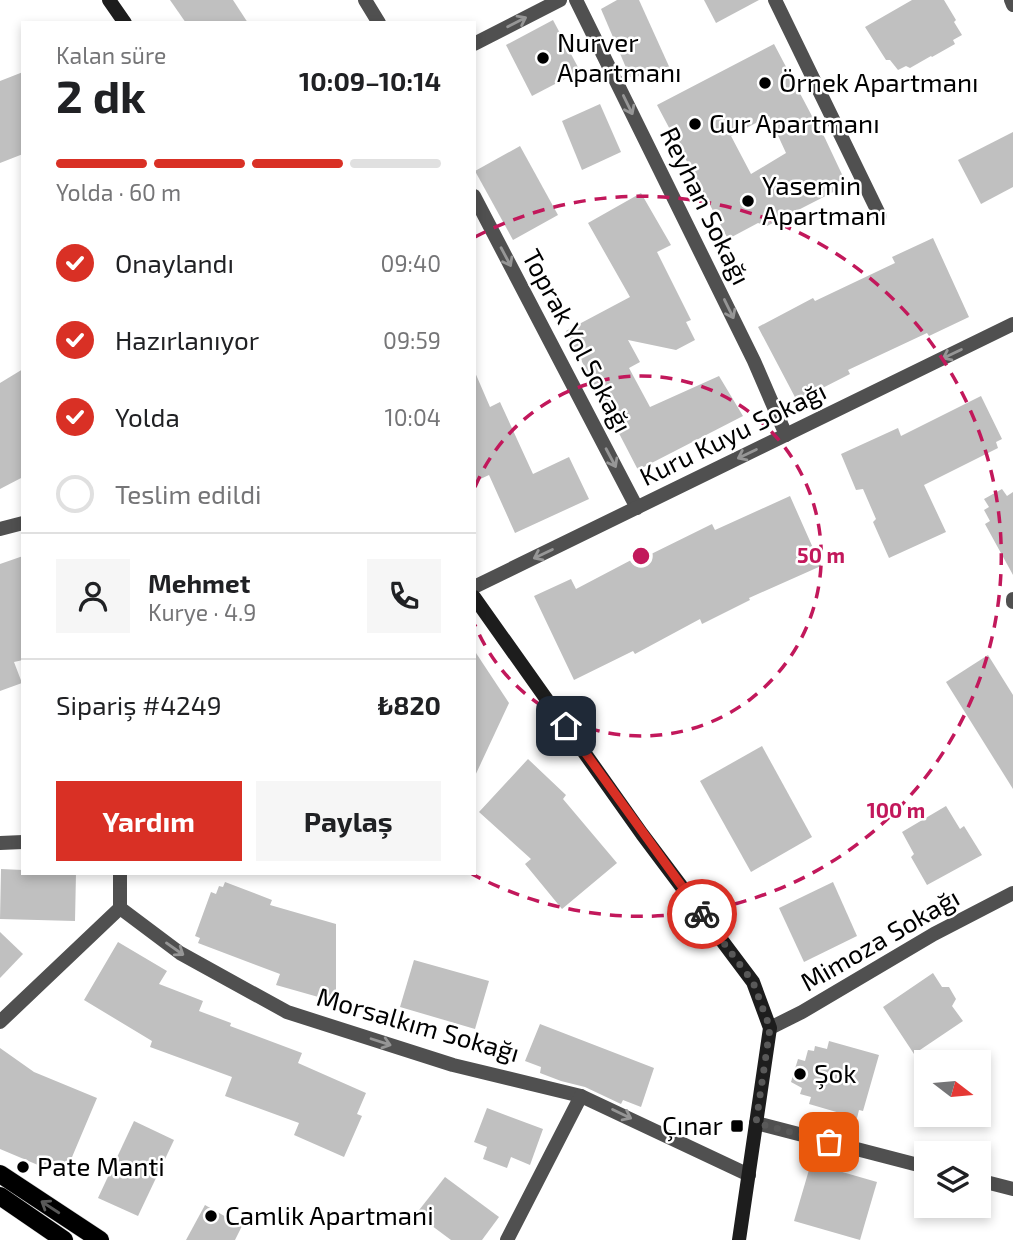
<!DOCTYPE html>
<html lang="tr">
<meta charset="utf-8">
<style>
body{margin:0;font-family:"Exo 2",sans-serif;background:#f6f6f6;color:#202124;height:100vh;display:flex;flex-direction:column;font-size:26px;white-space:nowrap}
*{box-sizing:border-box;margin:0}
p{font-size:23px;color:#757577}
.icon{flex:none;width:38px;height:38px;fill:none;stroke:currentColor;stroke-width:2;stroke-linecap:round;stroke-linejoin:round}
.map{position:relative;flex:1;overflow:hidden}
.panel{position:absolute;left:21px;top:21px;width:455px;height:854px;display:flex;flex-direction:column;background:#fff;border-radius:0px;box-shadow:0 4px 10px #0003}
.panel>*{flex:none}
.needle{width:46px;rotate:106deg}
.tools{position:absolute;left:914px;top:1050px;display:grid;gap:14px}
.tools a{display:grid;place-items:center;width:77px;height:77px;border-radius:0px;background:#fff;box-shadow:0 4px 10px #0003;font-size:35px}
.pin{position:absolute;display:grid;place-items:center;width:60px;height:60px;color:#fff;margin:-30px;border-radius:14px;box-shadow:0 4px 10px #0006}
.courier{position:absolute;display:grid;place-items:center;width:70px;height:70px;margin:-35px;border:5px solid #d93025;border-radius:50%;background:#fff;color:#222;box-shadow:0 2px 9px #0007}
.overview em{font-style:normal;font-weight:700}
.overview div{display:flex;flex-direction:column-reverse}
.overview{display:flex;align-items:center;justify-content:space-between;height:119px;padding:0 35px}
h1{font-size:46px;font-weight:700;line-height:52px}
.bar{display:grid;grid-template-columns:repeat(4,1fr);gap:10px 7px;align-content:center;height:84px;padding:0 35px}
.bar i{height:9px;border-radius:5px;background:#e0e0e0}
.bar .current{background:#d93025}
.bar p{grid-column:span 4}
.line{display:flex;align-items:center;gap:18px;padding:0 35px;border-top:2px solid #e0e0e0}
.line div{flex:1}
.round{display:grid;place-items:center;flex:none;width:74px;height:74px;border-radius:0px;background:#f6f6f6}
ol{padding:0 35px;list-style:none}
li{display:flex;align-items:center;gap:21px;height:77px}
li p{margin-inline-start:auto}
li .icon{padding:7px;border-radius:50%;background:#d93025;color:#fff;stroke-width:4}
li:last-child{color:#757577}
li i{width:38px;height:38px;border:4px solid #e0e0e0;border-radius:50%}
.action{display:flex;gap:14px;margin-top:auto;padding:14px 35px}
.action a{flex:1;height:80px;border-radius:0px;background:#d93025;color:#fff;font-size:28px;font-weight:700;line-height:80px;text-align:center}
.action a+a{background:#f6f6f6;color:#202124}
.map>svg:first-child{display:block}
.building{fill:#c0c0c0;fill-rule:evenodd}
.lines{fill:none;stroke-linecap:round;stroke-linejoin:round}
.primary-casing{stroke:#dbdbdb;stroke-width:19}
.minor{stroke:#505050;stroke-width:14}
.tertiary{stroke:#505050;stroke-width:14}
.secondary{stroke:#1d1d1d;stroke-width:14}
.primary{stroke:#000;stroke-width:18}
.oneway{stroke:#969696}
.oneway2{stroke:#595959}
.done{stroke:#595959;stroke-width:7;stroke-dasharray:0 12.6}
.route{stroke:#d93025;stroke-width:9}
.ring{fill:none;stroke:#c2185b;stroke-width:3.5;stroke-dasharray:12 9}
.poi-dot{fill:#000;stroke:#fff;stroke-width:2.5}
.labels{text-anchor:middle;stroke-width:5;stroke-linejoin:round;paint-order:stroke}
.poi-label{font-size:26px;fill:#000;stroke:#fff;text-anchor:start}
.street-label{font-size:26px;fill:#000;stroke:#fff}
.centre{fill:#c2185b;stroke:#fff;stroke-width:3.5}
.ring-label{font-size:21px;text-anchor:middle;font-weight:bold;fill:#c2185b;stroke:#fff;stroke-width:5;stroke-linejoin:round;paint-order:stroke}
</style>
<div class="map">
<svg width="1013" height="1240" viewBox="0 0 1013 1240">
<rect width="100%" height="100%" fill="#fff"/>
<!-- building -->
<g class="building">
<polygon points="170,0 233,0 248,23 186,23"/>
<polygon points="617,0 639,0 672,73 630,77 601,9"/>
<polygon points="704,0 759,0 716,23"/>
<polygon points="912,0 944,0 956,20 954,22 962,35 953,40 955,44 932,57 931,56 910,68 906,66 898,70 890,60 886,60 865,27"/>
<polygon points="553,20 580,71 532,96 506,45"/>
<path d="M774 44 813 118 815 117 847 185 767 226 758 223 728 239 657 105ZM769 116 786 153 751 174 731 136Z"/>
<polygon points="23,72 23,154 0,163 0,81"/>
<polygon points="600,104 621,152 582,170 562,121"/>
<polygon points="1013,132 1013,187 981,204 958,160"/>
<polygon points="520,146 558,215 513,240 475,171"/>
<polygon points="641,193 671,245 657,252 691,320 686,322 695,340 676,350 628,340 640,362 629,368 650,407 719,376 743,416 638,470 566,331 630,297 588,223"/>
<polygon points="933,238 969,317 929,336 927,333 848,370 850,374 797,401 758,327 813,298 815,301 895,263 892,257"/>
<polygon points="23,369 23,477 0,489 0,383"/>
<polygon points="474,370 490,407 500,402 533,474 569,457 589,499 515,533 489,475 474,482"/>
<polygon points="981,396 1002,439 996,442 998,448 924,485 946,532 889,558 873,522 876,519 863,489 856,490 841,454 898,428 901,436"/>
<polygon points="1002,489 1007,496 1013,492 1013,575 985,524 990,521 984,510 989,507 984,499"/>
<polygon points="790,496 821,566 749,598 750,600 702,624 700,619 635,654 633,651 574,680 534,596 571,579 576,589 635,558 637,561 712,524 715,530"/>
<polygon points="23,556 23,660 14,662 22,683 0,691 0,564"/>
<polygon points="474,650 509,703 474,778"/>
<polygon points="988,655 1013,695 1013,789 946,682"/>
<polygon points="762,746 812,837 751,872 700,781"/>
<polygon points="528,759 566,795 563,799 617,863 562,909 525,864 531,859 479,812"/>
<polygon points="946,806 960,829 964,826 982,855 927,885 911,857 914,854 902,832"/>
<polygon points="1,869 23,870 23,873 76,873 75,921 0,919"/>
<polygon points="225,882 272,900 270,905 336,924 336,1002 276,985 280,974 198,943 200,938 195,936 211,892 216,894 219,886 223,887"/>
<polygon points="833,882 857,936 804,962 779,908"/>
<polygon points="0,932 23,954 0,978"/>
<polygon points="118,942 167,971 159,984 203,1001 199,1011 231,1023 230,1026 302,1053 298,1063 366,1093 357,1114 362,1116 344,1157 294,1135 299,1123 225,1096 232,1077 150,1047 152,1041 84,1000"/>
<polygon points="414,960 489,981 475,1029 400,1007"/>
<polygon points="933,973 942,987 949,987 956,999 952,1006 963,1021 914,1054 883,1007"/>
<polygon points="540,1024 654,1068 641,1107 623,1100 621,1104 585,1087 561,1081 540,1073 541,1067 525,1061"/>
<polygon points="829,1041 879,1055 863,1111 859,1110 857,1118 809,1104 811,1097 800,1094 802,1088 791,1082 798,1059 805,1061 808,1050 814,1051 815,1046 827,1049"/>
<polygon points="0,1048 34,1072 97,1098 64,1176 0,1149"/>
<polygon points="487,1108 543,1129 530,1165 511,1157 507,1168 483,1159 487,1147 474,1142"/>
<polygon points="134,1121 174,1140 138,1216 98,1198"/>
<polygon points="811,1163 877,1182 860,1240 794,1221"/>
<polygon points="445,1177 499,1217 482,1240 451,1240 416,1214"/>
<polygon points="205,1205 242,1226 235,1240 186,1240"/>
</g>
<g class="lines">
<!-- primary casing -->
<g class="primary-casing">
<g id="primary">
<polyline points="0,1174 100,1240"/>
<polyline points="0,1196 64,1240"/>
</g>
</g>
<!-- minor -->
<g class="minor">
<polyline points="365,0 379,23"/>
<polyline points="576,0 754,361 786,435"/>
<polyline points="775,0 880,216"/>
<polyline points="474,44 560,0"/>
<polyline points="474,196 637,508"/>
<polyline points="0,529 23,523"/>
<polyline points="474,587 1013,324"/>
<polyline points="1013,599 1013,602"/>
<polyline points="0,843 23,842"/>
<polyline points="120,908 180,953 287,1012 453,1065 581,1096 749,1175"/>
<polyline points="120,908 120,873"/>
<polyline points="0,1022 120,908"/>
<polyline points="770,1028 802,1012 934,934 1013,893"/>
<polyline points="756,1123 926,1167"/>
<polyline points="978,1180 1013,1189"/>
<polyline points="507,1240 581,1096"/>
</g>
<!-- tertiary -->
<polyline class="tertiary" points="1011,0 1013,5"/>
<!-- secondary -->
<g class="secondary">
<polyline points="109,0 125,23"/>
<polyline points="474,597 642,834 753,982 770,1028 739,1240"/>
</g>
<!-- primary -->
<use href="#primary" class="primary"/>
</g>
<!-- one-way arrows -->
<defs><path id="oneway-shaft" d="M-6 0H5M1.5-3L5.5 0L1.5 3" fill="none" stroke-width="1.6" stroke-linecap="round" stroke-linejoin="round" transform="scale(1.75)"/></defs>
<g class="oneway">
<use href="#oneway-shaft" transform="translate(517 22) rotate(-27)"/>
<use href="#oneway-shaft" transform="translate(628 105) rotate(64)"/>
<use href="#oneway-shaft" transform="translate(506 257) rotate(62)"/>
<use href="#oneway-shaft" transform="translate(729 309) rotate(64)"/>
<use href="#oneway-shaft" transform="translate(952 354) rotate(154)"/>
<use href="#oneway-shaft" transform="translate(747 454) rotate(154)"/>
<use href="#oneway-shaft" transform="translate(611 458) rotate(62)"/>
<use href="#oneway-shaft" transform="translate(543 554) rotate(154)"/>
<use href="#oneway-shaft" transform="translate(175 949) rotate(35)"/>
<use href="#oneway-shaft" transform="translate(381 1042) rotate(18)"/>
<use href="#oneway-shaft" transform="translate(622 1114) rotate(26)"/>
</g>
<use class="oneway2" href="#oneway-shaft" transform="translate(50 1207) rotate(-147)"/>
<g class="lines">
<!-- done -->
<polyline class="done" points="702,914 753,982 770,1028 756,1123 829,1142"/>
<!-- route -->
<polyline class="route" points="566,726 702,914"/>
</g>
<!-- distance rings -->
<g class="ring">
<path d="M475 487A180 180 0 1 1 475 625"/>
<path d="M475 237A360 360 0 1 1 472 874"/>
</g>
<!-- markers -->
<g class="poi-dot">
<circle cx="543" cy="58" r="7"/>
<circle cx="765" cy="83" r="7"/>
<circle cx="695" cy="124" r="7"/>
<circle cx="748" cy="201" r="7"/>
<circle cx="800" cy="1074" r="7"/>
<rect x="730" y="1119" width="14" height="14" rx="3.5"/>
<circle cx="23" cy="1167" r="7"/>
<circle cx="211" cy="1216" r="7"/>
</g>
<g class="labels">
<!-- poi labels -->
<g class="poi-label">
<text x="557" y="52">Nurver<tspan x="557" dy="30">Apartmanı</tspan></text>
<text x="779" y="92">Örnek Apartmanı</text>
<text x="709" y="133">Gur Apartmanı</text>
<text x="762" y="195">Yasemin<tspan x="762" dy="30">Apartmanı</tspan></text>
<text x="814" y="1083">Şok</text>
<text x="723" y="1135" text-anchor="end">Çınar</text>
<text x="37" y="1176">Pate Manti</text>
<text x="225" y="1225">Camlik Apartmani</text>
</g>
<!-- street labels -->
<g class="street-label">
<text transform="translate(705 206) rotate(64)" y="9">Reyhan Sokağı</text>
<text transform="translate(577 341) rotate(62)" y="9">Toprak Yol Sokağı</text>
<text transform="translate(733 434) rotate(-26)" y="9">Kuru Kuyu Sokağı</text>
<text transform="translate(880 940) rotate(-30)" y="9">Mimoza Sokağı</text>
<text transform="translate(418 1025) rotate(16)" y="9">Morsalkım Sokağı</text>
</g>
</g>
<circle cx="641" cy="556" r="10" class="centre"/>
<g class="ring-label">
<text x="821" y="563">50 m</text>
<text x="896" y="818">100 m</text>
</g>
</svg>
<div class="tools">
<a><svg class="needle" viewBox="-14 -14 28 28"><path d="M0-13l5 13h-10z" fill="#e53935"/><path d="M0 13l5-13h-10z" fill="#757577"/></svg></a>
<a><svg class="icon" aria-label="layers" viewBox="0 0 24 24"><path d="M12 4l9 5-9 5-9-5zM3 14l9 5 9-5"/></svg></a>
</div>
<div class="pin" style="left:829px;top:1142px;background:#ea580c"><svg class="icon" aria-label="bag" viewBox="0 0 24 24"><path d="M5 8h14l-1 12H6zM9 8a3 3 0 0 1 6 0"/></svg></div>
<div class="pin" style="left:566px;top:726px;background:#1f2937"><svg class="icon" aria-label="home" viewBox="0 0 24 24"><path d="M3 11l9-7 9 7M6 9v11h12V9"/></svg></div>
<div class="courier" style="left:702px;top:914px"><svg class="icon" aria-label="bike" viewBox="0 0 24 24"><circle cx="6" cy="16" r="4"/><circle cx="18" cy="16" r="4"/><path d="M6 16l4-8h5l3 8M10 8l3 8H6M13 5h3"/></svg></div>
<section class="panel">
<div class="overview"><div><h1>2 dk</h1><p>Kalan süre</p></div><em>10:09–10:14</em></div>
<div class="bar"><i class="current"></i><i class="current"></i><i class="current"></i><i></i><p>Yolda · 60 m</p></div>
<ol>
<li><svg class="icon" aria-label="check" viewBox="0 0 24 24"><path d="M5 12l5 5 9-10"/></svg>Onaylandı<p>09:40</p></li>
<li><svg class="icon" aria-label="check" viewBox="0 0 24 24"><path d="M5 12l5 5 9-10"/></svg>Hazırlanıyor<p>09:59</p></li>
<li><svg class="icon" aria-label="check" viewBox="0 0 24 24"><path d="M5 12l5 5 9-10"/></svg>Yolda<p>10:04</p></li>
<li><i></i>Teslim edildi</li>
</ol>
<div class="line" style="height:126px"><a class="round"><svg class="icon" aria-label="person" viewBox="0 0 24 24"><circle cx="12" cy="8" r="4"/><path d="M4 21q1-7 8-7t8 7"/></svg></a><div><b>Mehmet</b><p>Kurye · 4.9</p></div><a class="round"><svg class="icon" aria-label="phone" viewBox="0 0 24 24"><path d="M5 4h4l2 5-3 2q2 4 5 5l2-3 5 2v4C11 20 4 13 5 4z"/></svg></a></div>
<div class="line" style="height:91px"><div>Sipariş #4249</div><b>₺820</b></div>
<div class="action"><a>Yardım</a><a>Paylaş</a></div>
</section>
</div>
